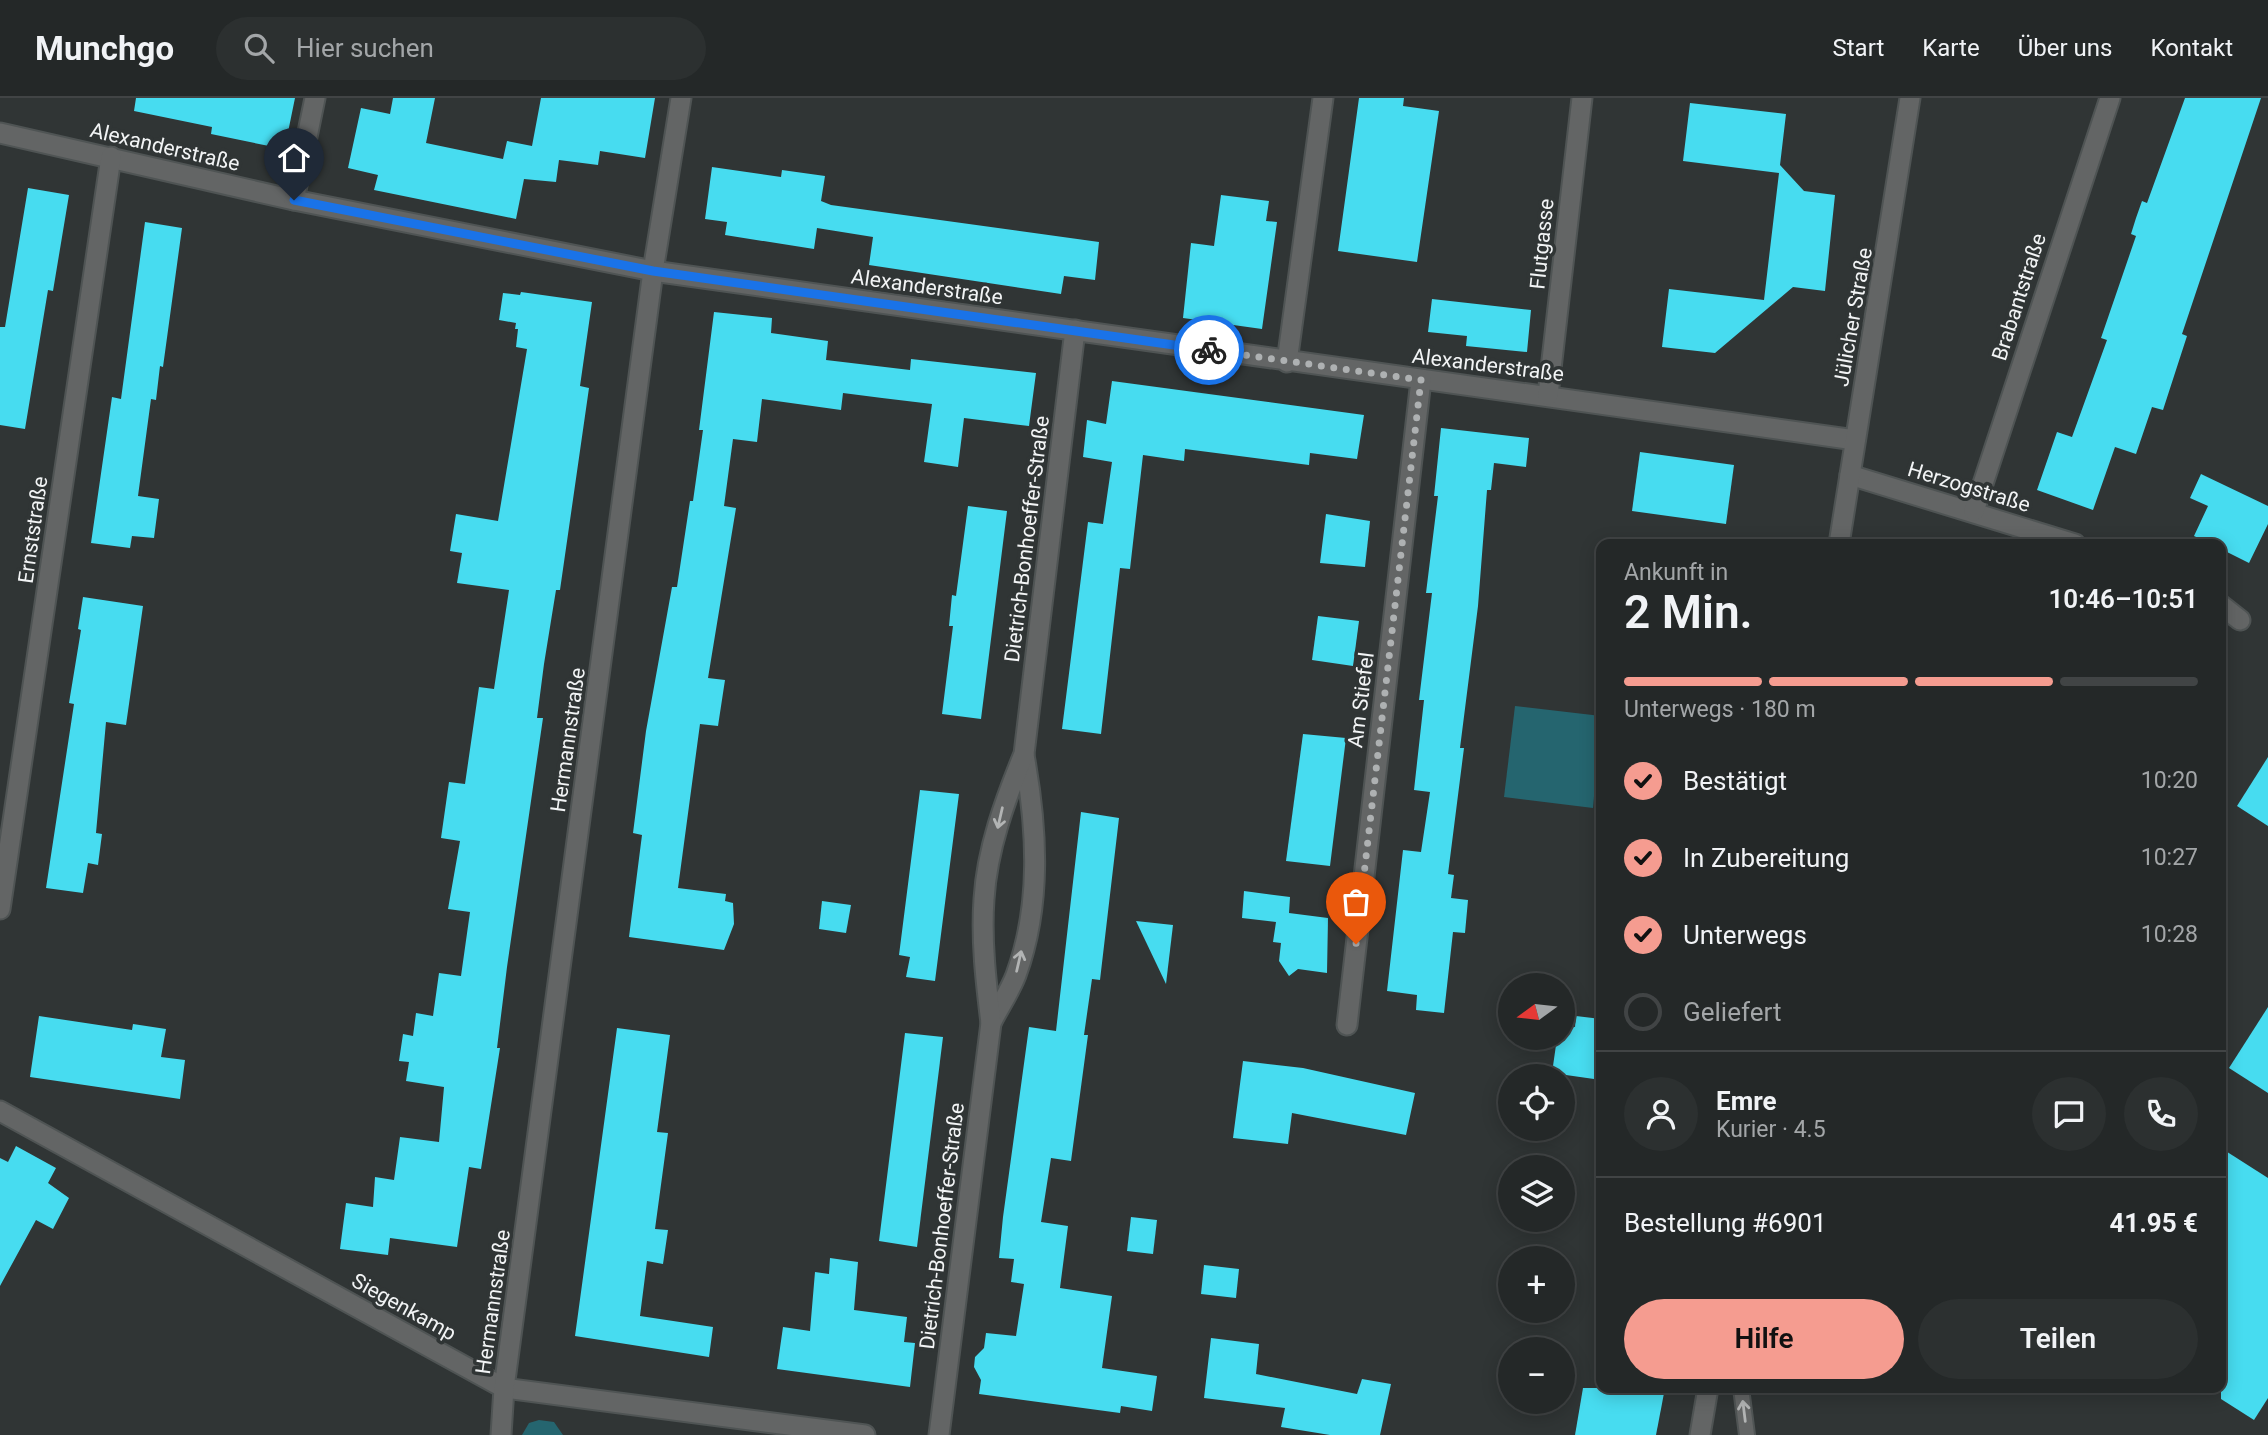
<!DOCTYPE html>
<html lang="de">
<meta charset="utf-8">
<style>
body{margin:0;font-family:Roboto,sans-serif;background:#2c3030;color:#f1f3f6;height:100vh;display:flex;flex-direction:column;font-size:26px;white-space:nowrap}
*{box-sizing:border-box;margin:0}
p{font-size:23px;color:#a3a6a8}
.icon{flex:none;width:38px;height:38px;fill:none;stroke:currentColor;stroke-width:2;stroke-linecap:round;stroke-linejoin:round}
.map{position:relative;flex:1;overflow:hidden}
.side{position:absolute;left:1596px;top:441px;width:630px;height:854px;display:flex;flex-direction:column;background:#242828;border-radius:14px;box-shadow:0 4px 18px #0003,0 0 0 2px #414445}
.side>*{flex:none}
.needle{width:46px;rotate:255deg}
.tools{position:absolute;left:1498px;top:875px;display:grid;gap:14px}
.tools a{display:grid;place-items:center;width:77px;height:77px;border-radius:50%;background:#242828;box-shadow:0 4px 18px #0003,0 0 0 2px #414445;font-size:35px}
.pin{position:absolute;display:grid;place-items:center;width:60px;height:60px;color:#fff;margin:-72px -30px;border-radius:50% 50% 50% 0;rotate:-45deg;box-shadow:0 0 7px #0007}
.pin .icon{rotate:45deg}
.courier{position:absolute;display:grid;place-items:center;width:70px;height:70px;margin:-35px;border:5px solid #1a73e8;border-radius:50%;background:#fff;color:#222;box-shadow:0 2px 9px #0007}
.headline em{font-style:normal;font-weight:600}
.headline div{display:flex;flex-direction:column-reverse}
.headline{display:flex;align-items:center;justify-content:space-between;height:119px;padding:0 28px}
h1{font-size:46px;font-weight:600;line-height:52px}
.bar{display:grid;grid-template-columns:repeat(4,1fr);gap:10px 7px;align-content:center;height:84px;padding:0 28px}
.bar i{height:9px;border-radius:5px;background:#414445}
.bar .selected{background:#f59c90}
.bar p{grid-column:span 4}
.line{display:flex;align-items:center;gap:18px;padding:0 28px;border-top:2px solid #414445}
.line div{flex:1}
.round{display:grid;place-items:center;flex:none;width:74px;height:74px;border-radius:37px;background:#2c3030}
ol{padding:0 28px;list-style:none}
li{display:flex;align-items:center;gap:21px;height:77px}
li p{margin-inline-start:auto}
li .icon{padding:7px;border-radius:50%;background:#f59c90;color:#111;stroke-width:4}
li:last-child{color:#a3a6a8}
li i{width:38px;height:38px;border:4px solid #414445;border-radius:50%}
.button{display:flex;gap:14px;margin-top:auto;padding:14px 28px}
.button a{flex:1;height:80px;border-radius:42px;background:#f59c90;color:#111;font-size:28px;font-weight:600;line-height:80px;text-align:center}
.button a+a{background:#2c3030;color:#f1f3f6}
header{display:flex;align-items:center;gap:42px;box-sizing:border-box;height:98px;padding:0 35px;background:#242828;border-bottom:2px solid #414445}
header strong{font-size:33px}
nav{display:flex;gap:38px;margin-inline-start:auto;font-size:24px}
.search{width:490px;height:63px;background:#2c3030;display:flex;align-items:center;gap:18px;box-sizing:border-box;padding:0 24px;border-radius:38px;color:#a3a6a8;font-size:26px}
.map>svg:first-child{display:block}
.green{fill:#25656f}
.building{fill:#47dcf0}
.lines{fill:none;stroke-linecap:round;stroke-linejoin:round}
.service-casing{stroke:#4f5454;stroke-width:18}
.minor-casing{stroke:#4f5454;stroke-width:23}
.service{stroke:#636565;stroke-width:14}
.minor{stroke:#636565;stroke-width:19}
.oneway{stroke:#b2b4b4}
.done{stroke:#aeb1b2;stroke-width:7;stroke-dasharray:0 12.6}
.route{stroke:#1a73e8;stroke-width:9}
.labels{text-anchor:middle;stroke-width:7;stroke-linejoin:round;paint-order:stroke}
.street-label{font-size:21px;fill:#f2f4f5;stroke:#303535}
</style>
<header>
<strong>Munchgo</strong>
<div class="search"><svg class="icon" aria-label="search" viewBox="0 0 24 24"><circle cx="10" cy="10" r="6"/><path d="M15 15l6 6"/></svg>Hier suchen</div>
<nav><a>Start</a><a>Karte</a><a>Über uns</a><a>Kontakt</a></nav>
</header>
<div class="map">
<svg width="2268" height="1337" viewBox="0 0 2268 1337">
<rect width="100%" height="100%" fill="#303535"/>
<!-- green -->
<g class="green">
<polygon points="1515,608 1601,618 1593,710 1504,699"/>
<polygon points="539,1322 554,1324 563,1337 522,1337 529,1325"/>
</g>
<!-- building -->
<g class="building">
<polygon points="136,0 295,0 286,44 271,41 269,48 211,36 212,29 134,13"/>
<polygon points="393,0 435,0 426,45 503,61 507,43 532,48 541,0 655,0 645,60 600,53 598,67 559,62 556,84 524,81 516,121 374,92 378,77 348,70 361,10 390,16"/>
<polygon points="1359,0 1404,0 1403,8 1439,13 1417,164 1338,153"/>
<polygon points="2185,0 2261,0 2182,236 2187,238 2163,312 2152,309 2136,356 2115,349 2093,412 2037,392 2057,334 2072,339 2107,242 2101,240 2136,138 2131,136 2136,120 2142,103 2147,105"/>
<polygon points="1690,5 1786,16 1780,67 1804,93 1835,97 1825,193 1793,189 1715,255 1662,249 1669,191 1764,202 1779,75 1683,63"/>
<polygon points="712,69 781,79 782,72 825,78 821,103 831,107 1099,144 1095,182 1064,178 1061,196 869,167 873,139 817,130 814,151 725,137 727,124 705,121"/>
<polygon points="28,90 69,97 53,193 48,192 25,331 0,327 0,229 5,229"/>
<polygon points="1221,97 1269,103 1266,123 1277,124 1262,231 1183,220 1191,145 1214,148"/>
<polygon points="145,124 182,130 163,269 160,268 156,302 151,301 138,398 159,401 154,440 132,438 130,450 91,445 112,299 121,301"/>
<polygon points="521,194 592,204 580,288 589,290 560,492 556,492 544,566 537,620 543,620 507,869 497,950 500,950 481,1071 469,1069 457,1149 390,1140 388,1157 340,1151 346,1105 373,1109 375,1079 394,1082 400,1039 439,1044 444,989 406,983 409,964 399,963 403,936 413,938 416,915 433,918 439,875 461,878 470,814 448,811 460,743 441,740 449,684 465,686 479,589 494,591 509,492 457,485 462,455 450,453 456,416 498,423 527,251 516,249 518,231 515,231 516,225 499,222 503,195 520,197"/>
<polygon points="1432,201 1531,212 1527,254 1466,248 1467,238 1428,234"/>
<polygon points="714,214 772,220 771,235 828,243 826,262 910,272 911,261 1036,275 1029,328 964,320 958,369 924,364 932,306 882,300 843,295 841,312 762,301 757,344 733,341 724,408 736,410 708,580 725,582 718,628 700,626 678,790 726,796 725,803 733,805 734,826 724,852 629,839 642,737 633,735 646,633 672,489 677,489 690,403 693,403 703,332 699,332"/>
<polygon points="1112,283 1364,317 1357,361 1310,355 1309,367 1185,351 1184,363 1143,357 1130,471 1120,470 1101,636 1062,631 1088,424 1103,426 1112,364 1083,359 1087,322 1106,326"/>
<polygon points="1441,330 1529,340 1526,369 1494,365 1491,392 1487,392 1478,508 1460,650 1464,650 1448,776 1454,777 1451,800 1468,802 1465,835 1453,834 1444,915 1416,912 1417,897 1387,893 1403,752 1421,754 1430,694 1414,692 1424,602 1419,602 1432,495 1426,495 1438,398 1434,398"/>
<polygon points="1640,354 1734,367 1726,426 1632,413"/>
<polygon points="2201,376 2268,408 2268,426 2249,465 2221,451 2221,446 2211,446 2194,438 2208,408 2190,400"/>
<polygon points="968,408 1007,413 981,621 942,616 953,528 949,528 952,497 956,498"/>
<polygon points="1326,416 1370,423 1365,469 1320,465"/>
<polygon points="83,499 143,508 126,627 106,624 96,735 102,736 98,767 88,765 83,795 46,790 74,606 69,605 81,532 78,531"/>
<polygon points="1318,518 1359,523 1353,568 1312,562"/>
<polygon points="1303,636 1346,640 1330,768 1286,763"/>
<polygon points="2268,659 2268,728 2237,708"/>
<polygon points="920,692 959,696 935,883 906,879 910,859 899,857"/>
<polygon points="1081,714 1119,720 1100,882 1092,881 1084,937 1088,937 1071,1063 1051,1060 1041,1124 1068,1128 1060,1190 1112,1198 1102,1270 1157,1278 1152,1313 1121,1308 1120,1315 979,1296 981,1282 974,1269 975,1259 984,1250 986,1235 1016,1238 1024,1186 1011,1184 1014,1161 999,1160 1003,1119 1029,929 1056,933"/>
<polygon points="1244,793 1290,799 1289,815 1328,820 1327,875 1298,871 1289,878 1279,863 1281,845 1273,844 1276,824 1242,820"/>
<polygon points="822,803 851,807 846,835 819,831"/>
<polygon points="1136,823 1173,827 1166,886"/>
<polygon points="2268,909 2268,995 2229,970"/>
<polygon points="39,918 132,932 133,926 166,931 161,959 185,962 180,1001 30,979"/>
<polygon points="1576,918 1601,921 1601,982 1552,975 1557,940 1563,940 1563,927 1575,929"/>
<polygon points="617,930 670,937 657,1034 668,1035 655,1131 668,1132 663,1166 647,1163 640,1218 713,1229 709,1259 575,1238"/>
<polygon points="905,935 943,939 917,1149 879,1143"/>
<polygon points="1243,963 1303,970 1415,995 1406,1037 1292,1015 1288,1046 1233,1040"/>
<polygon points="16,1048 56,1070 48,1085 69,1100 53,1131 36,1122 0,1188 0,1060 8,1064"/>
<polygon points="2221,1050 2268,1080 2268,1300 2254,1322 2221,1301"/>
<polygon points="1131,1119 1157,1122 1153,1156 1127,1153"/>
<polygon points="830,1160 858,1164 854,1212 907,1219 904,1244 915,1245 910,1289 777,1271 783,1229 810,1233 815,1174 829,1176"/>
<polygon points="1204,1167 1239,1171 1236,1200 1201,1196"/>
<polygon points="1211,1240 1259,1246 1256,1276 1357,1296 1362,1281 1391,1286 1380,1337 1330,1337 1281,1329 1285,1310 1204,1300"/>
<polygon points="1583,1290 1665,1290 1656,1337 1575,1337"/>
</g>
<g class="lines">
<!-- service casing -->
<g class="service-casing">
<polyline id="service" points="1741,1290 1747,1337"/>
</g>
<!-- minor casing -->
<g class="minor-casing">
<g id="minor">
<polyline points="0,35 294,102 653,173 1855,342"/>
<polyline points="294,102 315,0"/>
<polyline points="1287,264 1323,0"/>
<polyline points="1548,297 1582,0"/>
<polyline points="1850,377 2075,446"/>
<polyline points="1974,413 2110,0"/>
<polyline points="1839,446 1910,0"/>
<polyline points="2221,507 2240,522"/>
<polyline points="0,811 111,59"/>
<path d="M991 925C999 909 1010 893 1016 877 1042 806 1037 729 1024 657"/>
<polyline points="1347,927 1421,282"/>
<polyline points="0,1013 504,1290 865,1337"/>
<polyline points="501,1337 504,1290 653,173 681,0"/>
<path d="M939 1337 991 925C986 884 981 842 984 801 987 751 1005 702 1024 656L1075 232"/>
<polyline points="1700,1337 1708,1290"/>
</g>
</g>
<!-- service -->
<use href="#service" class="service"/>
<!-- minor -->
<use href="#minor" class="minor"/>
</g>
<!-- one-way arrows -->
<defs><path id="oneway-shaft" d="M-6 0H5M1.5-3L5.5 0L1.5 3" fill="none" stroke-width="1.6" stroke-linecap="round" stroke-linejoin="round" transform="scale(1.75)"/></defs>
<g class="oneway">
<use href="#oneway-shaft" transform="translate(1000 720) rotate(103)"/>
<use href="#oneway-shaft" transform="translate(1019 863) rotate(-77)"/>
<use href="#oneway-shaft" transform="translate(1744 1313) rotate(-97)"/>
</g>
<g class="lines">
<!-- done -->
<polyline class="done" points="1209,252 1421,282 1356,846"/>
<!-- route -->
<polyline class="route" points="294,102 653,173 1209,252"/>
</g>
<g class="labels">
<!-- street labels -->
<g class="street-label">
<text transform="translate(165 49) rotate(13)" y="7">Alexanderstraße</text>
<text transform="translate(1542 146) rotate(-84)" y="7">Flutgasse</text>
<text transform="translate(927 189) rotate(8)" y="7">Alexanderstraße</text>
<text transform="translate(2019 199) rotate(-72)" y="7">Brabantstraße</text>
<text transform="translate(1853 219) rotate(-80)" y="7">Jülicher Straße</text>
<text transform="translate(1488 267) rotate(7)" y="7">Alexanderstraße</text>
<text transform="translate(1969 389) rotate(17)" y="7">Herzogstraße</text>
<text transform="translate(33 432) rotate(-82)" y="7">Ernststraße</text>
<text transform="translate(1027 441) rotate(-83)" y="7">Dietrich-Bonhoeffer-Straße</text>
<text transform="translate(1361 602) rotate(-83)" y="7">Am Stiefel</text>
<text transform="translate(568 642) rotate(-82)" y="7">Hermannstraße</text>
<text transform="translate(942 1128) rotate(-83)" y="7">Dietrich-Bonhoeffer-Straße</text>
<text transform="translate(493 1204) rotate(-82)" y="7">Hermannstraße</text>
<text transform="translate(404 1209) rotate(29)" y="7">Siegenkamp</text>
</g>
</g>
</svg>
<div class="tools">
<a><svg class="needle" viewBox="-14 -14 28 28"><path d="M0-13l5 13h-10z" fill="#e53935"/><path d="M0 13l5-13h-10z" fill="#a3a6a8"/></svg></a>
<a><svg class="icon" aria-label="locate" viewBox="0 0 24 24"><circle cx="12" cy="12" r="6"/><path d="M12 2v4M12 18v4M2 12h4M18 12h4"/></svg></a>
<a><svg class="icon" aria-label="layers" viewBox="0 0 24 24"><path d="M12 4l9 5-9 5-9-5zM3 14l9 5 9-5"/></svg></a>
<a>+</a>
<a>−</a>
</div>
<div class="pin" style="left:1356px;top:846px;background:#ea580c"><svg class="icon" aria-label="bag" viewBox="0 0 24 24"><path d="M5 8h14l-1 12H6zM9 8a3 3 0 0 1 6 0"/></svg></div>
<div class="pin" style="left:294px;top:102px;background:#1f2937"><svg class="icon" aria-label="home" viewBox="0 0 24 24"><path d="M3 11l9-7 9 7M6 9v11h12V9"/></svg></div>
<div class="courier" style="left:1209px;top:252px"><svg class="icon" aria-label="bike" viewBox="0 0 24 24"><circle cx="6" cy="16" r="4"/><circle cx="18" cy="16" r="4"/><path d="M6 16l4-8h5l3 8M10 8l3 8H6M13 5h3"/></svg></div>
<section class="side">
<div class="headline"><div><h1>2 Min.</h1><p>Ankunft in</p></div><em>10:46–10:51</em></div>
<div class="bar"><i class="selected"></i><i class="selected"></i><i class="selected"></i><i></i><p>Unterwegs · 180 m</p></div>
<ol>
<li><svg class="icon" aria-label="check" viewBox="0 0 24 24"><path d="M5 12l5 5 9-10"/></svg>Bestätigt<p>10:20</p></li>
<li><svg class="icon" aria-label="check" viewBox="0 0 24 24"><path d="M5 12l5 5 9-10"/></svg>In Zubereitung<p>10:27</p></li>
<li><svg class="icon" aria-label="check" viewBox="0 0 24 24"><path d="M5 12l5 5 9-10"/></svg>Unterwegs<p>10:28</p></li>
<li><i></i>Geliefert</li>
</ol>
<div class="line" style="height:126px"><a class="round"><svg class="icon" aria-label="person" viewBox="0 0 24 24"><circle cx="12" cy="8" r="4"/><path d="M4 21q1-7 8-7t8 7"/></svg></a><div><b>Emre</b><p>Kurier · 4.5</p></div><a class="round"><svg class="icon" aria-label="chat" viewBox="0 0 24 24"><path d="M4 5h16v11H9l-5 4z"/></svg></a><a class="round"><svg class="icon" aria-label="phone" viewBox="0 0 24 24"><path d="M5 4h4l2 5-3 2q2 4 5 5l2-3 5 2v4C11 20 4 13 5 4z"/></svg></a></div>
<div class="line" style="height:91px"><div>Bestellung #6901</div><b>41.95 €</b></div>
<div class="button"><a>Hilfe</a><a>Teilen</a></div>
</section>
</div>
